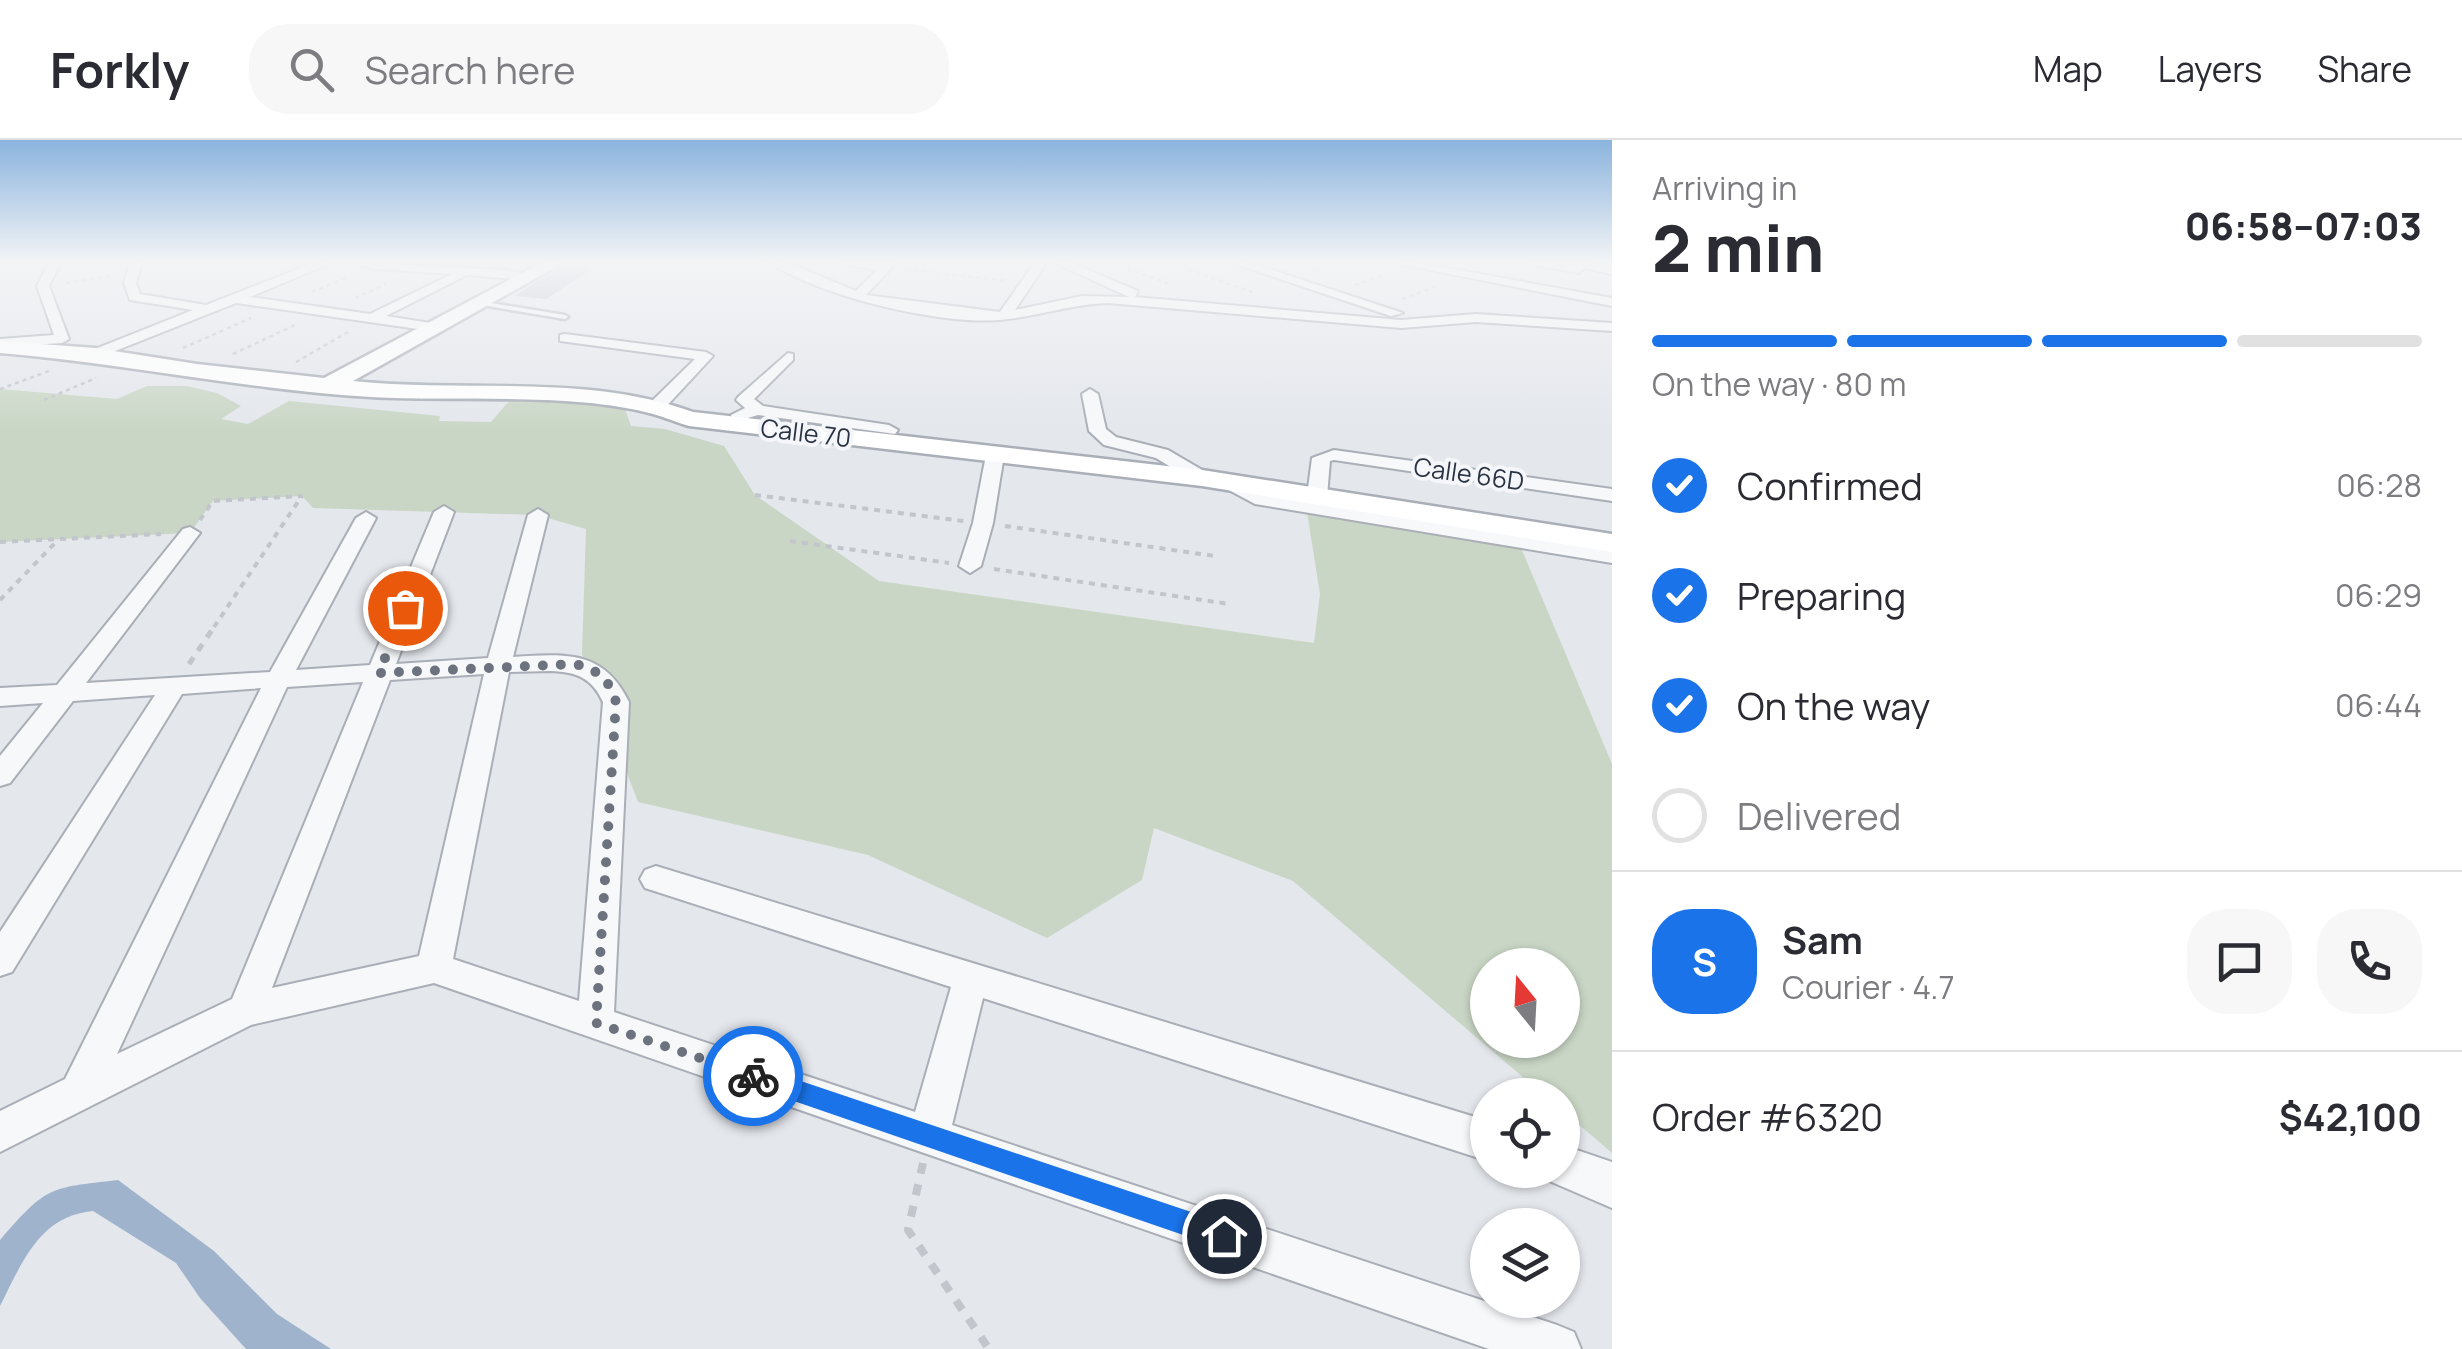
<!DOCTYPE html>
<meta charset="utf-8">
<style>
body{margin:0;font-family:Manrope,sans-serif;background:#f7f7f7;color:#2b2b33;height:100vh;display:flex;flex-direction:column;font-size:38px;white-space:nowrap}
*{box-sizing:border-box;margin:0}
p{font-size:32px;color:#7c7c81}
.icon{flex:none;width:55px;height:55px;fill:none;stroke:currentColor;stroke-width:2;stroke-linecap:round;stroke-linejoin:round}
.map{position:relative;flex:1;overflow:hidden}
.details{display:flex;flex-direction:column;background:#fff;width:850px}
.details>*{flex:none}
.needle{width:65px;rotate:342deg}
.controls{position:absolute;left:1470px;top:808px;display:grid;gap:20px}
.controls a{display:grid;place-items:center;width:110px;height:110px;border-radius:50%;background:#fff;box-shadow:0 2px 8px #0004;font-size:50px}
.pin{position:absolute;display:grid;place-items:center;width:85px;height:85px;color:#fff;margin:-42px;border:5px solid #fff;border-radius:50%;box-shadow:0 2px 10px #0007}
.courier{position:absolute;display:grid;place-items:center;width:100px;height:100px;margin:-50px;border:8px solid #1a73e8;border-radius:50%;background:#fff;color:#222;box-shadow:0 2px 12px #0007}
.overview em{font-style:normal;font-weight:800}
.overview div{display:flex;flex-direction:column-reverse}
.overview{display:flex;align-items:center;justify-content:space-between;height:170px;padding:0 40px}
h1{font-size:65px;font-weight:800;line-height:75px}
.bar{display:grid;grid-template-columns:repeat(4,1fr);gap:15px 10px;align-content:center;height:120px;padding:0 40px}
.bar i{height:12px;border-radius:8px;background:#e1e1e2}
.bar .current{background:#1a73e8}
.bar p{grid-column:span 4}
.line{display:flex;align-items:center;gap:25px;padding:0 40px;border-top:2px solid #e1e1e2}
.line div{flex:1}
.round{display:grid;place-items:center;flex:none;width:105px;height:105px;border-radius:40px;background:#f7f7f7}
ol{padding:0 40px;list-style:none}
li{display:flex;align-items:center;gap:30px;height:110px}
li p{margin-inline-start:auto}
li .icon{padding:10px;border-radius:50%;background:#1a73e8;color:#fff;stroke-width:4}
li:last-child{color:#7c7c81}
li i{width:55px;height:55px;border:5px solid #e1e1e2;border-radius:50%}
header{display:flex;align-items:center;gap:60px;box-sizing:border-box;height:140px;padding:0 50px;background:#fff;border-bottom:2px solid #e1e1e2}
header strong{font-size:48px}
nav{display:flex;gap:55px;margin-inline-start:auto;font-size:35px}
.search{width:700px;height:90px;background:#f7f7f7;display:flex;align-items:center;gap:25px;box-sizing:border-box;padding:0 35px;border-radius:40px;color:#7c7c81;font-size:38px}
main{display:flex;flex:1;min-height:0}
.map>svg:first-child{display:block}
.green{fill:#c9d6c5;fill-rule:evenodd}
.water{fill:#9fb4cc}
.building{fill:#bbc0ca}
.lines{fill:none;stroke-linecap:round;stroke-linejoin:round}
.lane-casing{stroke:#a9aeb7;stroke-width:5}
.street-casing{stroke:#a9aeb7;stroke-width:4}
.secondary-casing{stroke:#a9aeb7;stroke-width:5}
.path-far3{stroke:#c2c5cb;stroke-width:2.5;stroke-dasharray:4 4;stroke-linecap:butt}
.path-far2{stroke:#c2c5cb;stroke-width:4;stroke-dasharray:6 6;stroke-linecap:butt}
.path-far1{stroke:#c2c5cb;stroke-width:5;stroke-dasharray:8 8;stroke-linecap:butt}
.path{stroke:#c2c5cb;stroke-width:8;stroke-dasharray:11 11;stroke-linecap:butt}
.lane{fill:#f7f8fa;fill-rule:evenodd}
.street{fill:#f7f8fa;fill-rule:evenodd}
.secondary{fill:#fff;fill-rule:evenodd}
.route{fill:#1a73e8}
.done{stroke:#6c737f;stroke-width:10;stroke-dasharray:0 18}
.labels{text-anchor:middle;stroke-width:8;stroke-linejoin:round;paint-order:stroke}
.far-street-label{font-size:25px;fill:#2b3445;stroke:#f4f6f9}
</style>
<header>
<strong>Forkly</strong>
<div class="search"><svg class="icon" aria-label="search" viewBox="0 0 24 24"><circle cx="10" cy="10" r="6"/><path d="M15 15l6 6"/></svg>Search here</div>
<nav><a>Map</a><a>Layers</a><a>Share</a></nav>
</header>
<main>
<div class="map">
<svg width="1612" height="1209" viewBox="0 0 1612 1209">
<rect width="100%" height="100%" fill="#e4e7ec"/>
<!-- green -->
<path class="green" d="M147 246H187L217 253 241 266 221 279 248 284 289 261 440 276 439 281 491 282 510 260 624 266 631 286 665 289 724 306 755 355 879 441 1314 503 1320 454 1307 372 1521 408 1612 624V1013L1563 971 1562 955H1544L1293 741 1154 688 1142 740 1047 798 868 715 638 662 582 514 586 389 537 375 313 368 302 356 213 361 190 393 0 402V249L117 259ZM1488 825H1562V900H1488Z"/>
<!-- water -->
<path class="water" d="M118 1040 214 1111 277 1174 331 1209H246L200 1158 176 1123 93 1071C39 1076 22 1123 0 1166V1100C47 1046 48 1048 118 1040Z"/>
<!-- building -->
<polygon class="building" points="569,122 587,122 592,129 546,159 514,156"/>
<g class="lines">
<!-- lane casing -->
<g class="lane-casing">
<polygon id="lane" points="478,161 565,175 568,177 565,179 476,164"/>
</g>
<!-- street casing -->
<g class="street-casing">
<g id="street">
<polygon points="49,122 61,122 49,146 69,199 62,203 0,207 0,199 54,195 37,146"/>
<polygon points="130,122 142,122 136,143 140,154 206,165 316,122 333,122 250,157 370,174 452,134 375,129 347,122 507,130 535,136 529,140 467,135 386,176 437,184 439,187 432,191 236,163 100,217 90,217 90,211 193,170 130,160 124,143"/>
<path d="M769 122H786L856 151 877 130 835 122H897L866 155 1000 172 1035 122H1047L1015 170 1082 156 1129 157 1053 122H1069L1138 151 1135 157 1401 180 1476 174 1612 183V191L1476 182 1401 188 1108 163C1074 164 1042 175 1008 179 948 188 818 156 769 122Z"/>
<polygon points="1229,122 1248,122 1403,173 1391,176"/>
<polygon points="1389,122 1415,122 1612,158 1612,166"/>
<polygon points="1519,122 1591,122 1612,126 1612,134 1584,128 1579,133"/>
<polygon points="565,194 706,212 713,216 662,271 656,272 648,267 650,263 695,219 560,201 560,195"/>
<polygon points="788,213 793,214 793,220 754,259 763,266 889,285 898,290 895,294 758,275 748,278 747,289 735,289 731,275 745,268 736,260 738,257"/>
<polygon points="1090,249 1098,254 1106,289 1116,297 1168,310 1209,334 1209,342 1195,342 1156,318 1104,305 1089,291 1082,254"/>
<polygon points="995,310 1004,315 993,383 981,426 970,433 959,426 973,383 986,315"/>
<polygon points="1334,310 1612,349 1612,361 1334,320 1330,321 1327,356 1317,362 1310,360 1307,356 1312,318"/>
<polygon points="1234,339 1261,353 1612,411 1612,423 1255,364 1227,349 1224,345"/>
<path d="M444 366 454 372 396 524 488 518 528 375 538 369 548 375 513 517C565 514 603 509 629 562L614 872 915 972 951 847 645 748 640 739 645 730 656 726 1488 981V1021L983 858 952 985 1557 1185 1574 1192 1581 1209H1489L434 843 251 885 0 1012V971L65 939 261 548 182 554 12 832 0 836V792L155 555 73 561 10 643 0 646V616L43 563 0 566V548L57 545 183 389 190 387 200 393 86 543 270 532 356 378 366 372 376 378 296 530 370 525 434 372ZM551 531C577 532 592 538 603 562L579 861 453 819 509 532ZM484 534 419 816 272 848 390 540ZM363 542 232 859 117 914 287 547Z"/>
<polygon points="1562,1005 1612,1022 1612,1068 1547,1040 1544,1030 1562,1030"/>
</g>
</g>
<!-- secondary casing -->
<g class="secondary-casing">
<path id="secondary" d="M543 122H565L353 241C465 253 585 233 693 272L1202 330 1612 394V412L1202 346 689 286C677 283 665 277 653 274 572 252 457 262 371 257 247 250 124 223 0 213V201L95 208 197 224 324 238Z"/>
</g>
<!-- path-far3 -->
<g class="path-far3">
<polyline points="1166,122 1252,152"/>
<polyline points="1112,123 1172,145"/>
<polyline points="905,129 1008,141"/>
<polyline points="1315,130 1341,122"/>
<polyline points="66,143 115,135"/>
<polyline points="1355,145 1387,134"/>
<polyline points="312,152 348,137"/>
<polyline points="355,158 386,144"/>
<polyline points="1402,159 1439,145"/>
<polyline points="183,208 251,178"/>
<polyline points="233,214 295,185"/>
<polyline points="296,222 348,192"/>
<polyline points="0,249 49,231"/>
<polyline points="44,260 96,238"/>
</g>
<!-- path-far2 -->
<g class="path-far2">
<polyline points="755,355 964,381"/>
<polyline points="200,380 213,361 302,356"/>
<polyline points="1005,386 1215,416"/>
<polyline points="790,401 949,423"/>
<polyline points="0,402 161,394"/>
<polyline points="994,429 1229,464"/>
<polyline points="0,460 57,401"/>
<polyline points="214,487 302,356"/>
</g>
<!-- path-far1 -->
<polyline class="path-far1" points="189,524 216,484"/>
<!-- path -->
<polyline class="path" points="923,1023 908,1090 989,1209"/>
<!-- lane -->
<use href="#lane" class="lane"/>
<!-- street -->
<use href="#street" class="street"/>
<!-- secondary -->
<use href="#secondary" class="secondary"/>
</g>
<!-- sky -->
<linearGradient id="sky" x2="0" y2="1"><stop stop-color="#8bb4dd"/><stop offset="0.42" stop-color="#f3f4f6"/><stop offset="1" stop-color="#f3f4f6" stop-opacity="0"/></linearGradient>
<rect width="1612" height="291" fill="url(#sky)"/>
<!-- route -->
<polygon class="route" points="753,925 1224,1083 1234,1087 1237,1096 1234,1105 1224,1109 753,947 745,944 742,936 745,929"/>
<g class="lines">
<!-- done -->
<path class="done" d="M405 468 379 533 575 524C600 531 608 538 616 562L596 883 753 936"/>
</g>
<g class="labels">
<!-- far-street labels -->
<g class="far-street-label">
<text transform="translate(806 293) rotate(7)" y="9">Calle 70</text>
<text transform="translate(1469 334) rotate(8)" y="9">Calle 66D</text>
</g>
</g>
</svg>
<div class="controls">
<a><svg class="needle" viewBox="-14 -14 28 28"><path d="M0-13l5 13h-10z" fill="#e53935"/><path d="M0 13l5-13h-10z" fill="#7c7c81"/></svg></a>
<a><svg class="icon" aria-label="locate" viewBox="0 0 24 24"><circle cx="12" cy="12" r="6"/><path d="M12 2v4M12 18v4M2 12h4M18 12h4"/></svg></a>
<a><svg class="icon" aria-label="layers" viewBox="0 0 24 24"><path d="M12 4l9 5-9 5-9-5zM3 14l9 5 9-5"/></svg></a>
</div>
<div class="pin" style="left:405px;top:468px;background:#ea580c"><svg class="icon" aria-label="bag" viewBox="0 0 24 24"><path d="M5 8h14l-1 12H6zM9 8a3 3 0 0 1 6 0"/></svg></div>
<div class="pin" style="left:1224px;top:1096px;background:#1f2937"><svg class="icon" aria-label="home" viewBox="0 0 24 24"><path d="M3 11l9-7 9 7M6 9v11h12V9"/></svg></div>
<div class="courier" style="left:753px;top:936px"><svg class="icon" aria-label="bike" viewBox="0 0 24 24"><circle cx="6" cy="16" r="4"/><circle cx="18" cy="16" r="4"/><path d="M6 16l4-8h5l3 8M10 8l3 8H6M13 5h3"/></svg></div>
</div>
<section class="details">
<div class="overview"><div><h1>2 min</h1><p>Arriving in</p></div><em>06:58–07:03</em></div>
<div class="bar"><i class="current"></i><i class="current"></i><i class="current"></i><i></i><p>On the way · 80 m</p></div>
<ol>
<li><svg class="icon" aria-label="check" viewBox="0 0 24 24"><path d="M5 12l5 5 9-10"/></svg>Confirmed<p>06:28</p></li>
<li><svg class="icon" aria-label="check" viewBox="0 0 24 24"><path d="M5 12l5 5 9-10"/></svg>Preparing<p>06:29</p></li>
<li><svg class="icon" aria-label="check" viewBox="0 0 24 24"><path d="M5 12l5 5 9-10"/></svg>On the way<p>06:44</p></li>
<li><i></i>Delivered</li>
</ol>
<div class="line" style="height:180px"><b class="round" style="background:#1a73e8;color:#fff">S</b><div><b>Sam</b><p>Courier · 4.7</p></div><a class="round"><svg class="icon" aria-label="chat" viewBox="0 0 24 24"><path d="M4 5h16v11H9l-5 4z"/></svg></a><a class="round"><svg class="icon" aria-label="phone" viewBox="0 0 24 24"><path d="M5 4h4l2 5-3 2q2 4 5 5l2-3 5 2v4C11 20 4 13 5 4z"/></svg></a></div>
<div class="line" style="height:130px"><div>Order #6320</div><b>$42,100</b></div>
</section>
</main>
